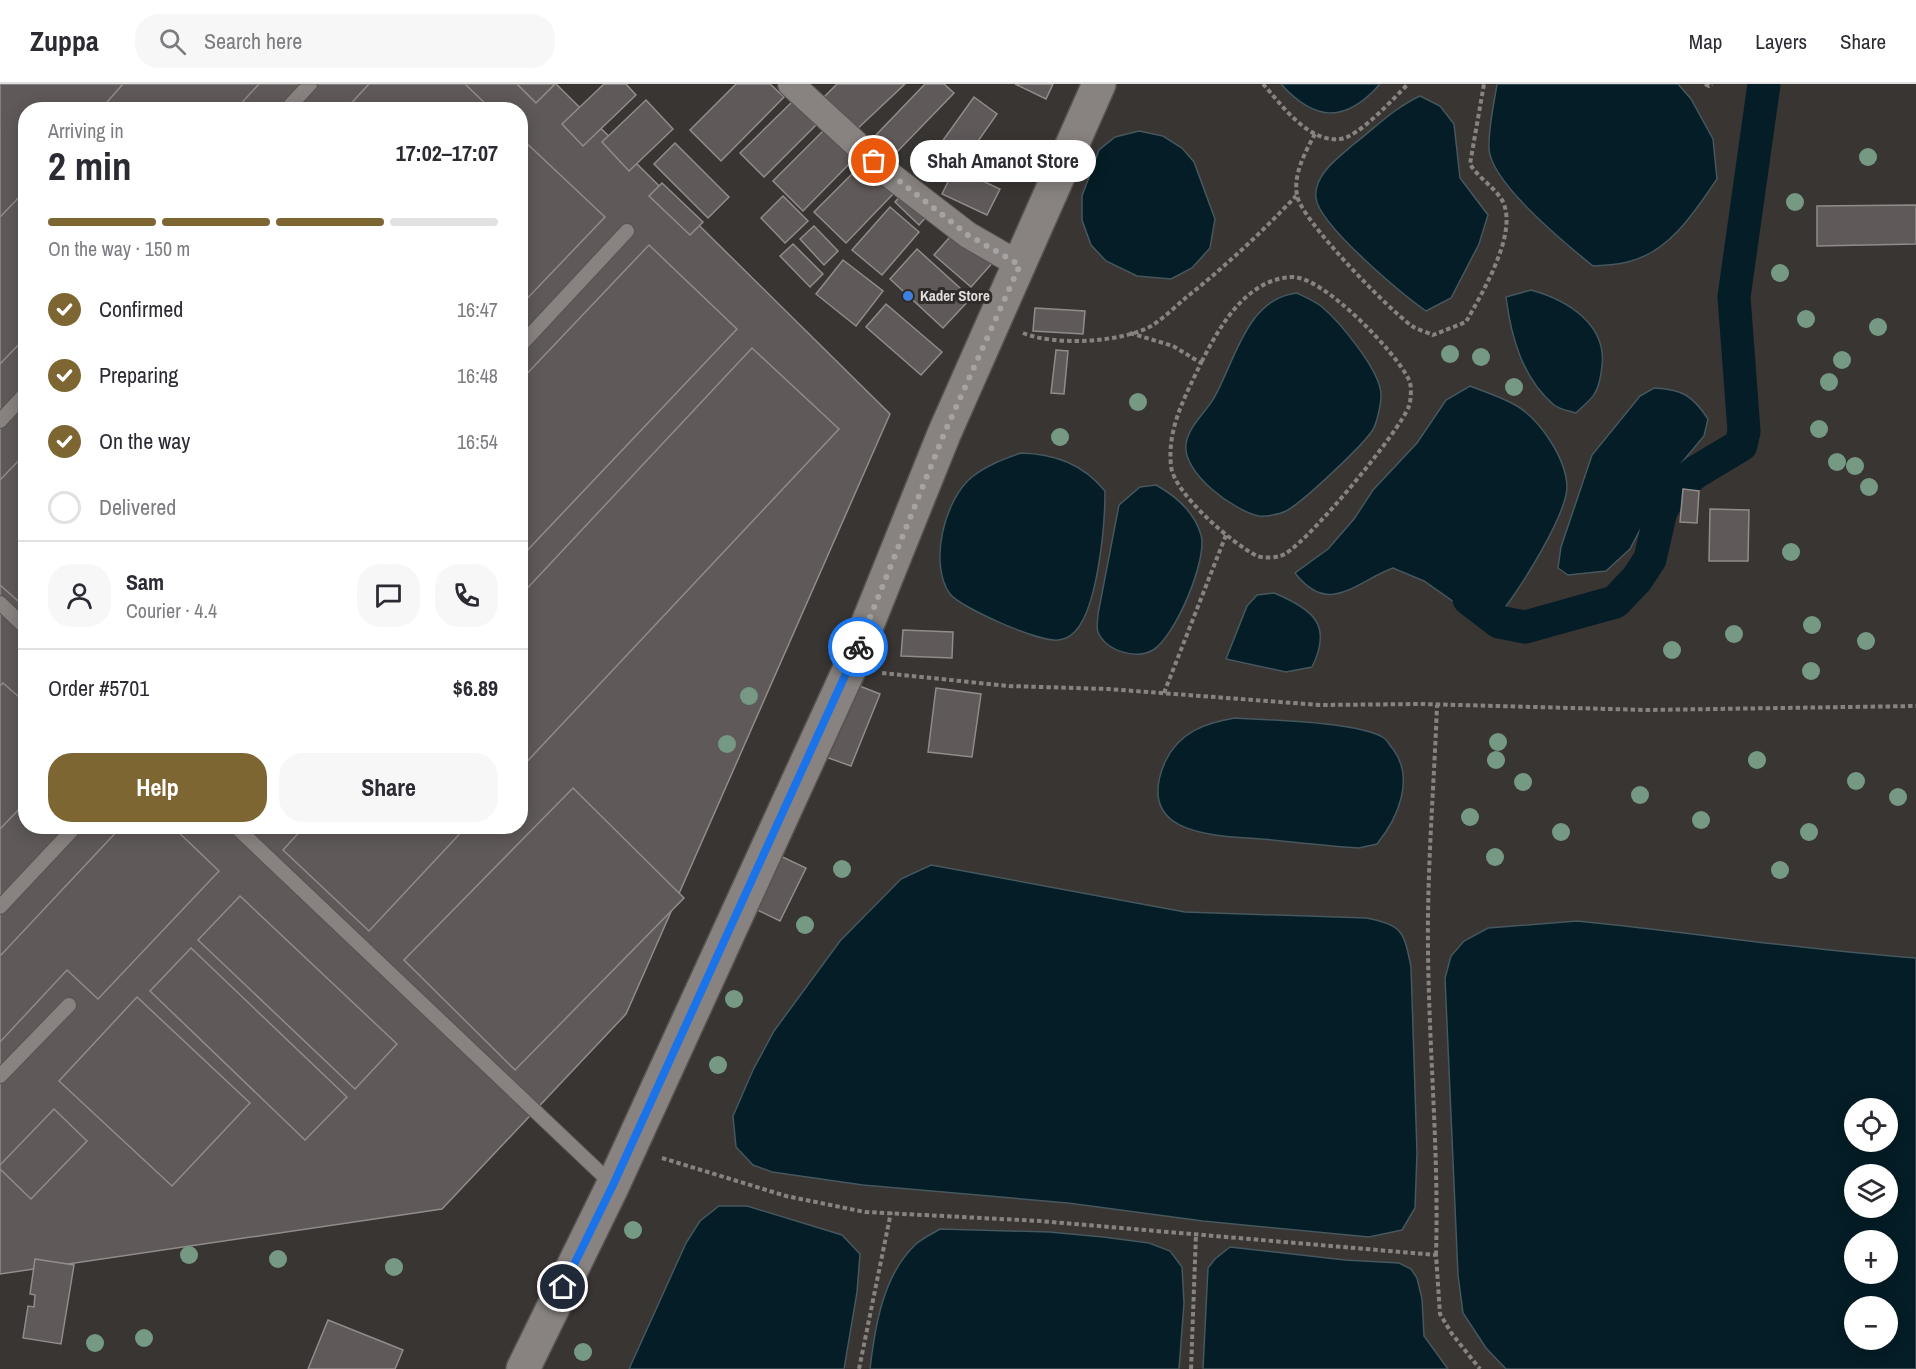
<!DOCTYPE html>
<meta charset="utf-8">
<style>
body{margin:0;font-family:"Archivo Narrow",sans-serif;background:#f7f7f7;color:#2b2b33;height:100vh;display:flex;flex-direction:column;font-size:22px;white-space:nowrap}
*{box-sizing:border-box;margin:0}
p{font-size:20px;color:#7c7c81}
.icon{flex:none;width:33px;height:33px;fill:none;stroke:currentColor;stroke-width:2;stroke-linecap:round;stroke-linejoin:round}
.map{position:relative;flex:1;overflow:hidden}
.drawer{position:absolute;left:18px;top:18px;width:510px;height:732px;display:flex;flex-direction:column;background:#fff;border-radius:24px;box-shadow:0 3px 15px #0003}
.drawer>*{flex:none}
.fabs{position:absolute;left:1844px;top:1014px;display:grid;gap:12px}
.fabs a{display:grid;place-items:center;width:54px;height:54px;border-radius:50%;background:#fff;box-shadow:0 3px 15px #0003;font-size:30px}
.pin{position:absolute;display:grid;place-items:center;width:51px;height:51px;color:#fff;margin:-26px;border:3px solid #fff;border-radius:50%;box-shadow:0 2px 6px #0007}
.courier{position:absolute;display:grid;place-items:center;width:60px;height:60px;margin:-30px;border:4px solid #1a73e8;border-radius:50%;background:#fff;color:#222;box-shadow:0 2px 8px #0007}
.bubble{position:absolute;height:42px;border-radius:21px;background:#fff;box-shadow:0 3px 15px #0003;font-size:20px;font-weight:700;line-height:42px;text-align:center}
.summary em{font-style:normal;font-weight:700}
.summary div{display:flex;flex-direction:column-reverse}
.summary{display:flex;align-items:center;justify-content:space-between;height:102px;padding:0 30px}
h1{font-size:39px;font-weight:700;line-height:45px}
.bar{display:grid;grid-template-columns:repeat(4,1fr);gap:9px 6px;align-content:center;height:72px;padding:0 30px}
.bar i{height:8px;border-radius:4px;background:#e1e1e2}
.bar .current{background:#7e6633}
.bar p{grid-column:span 4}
.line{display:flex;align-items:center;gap:15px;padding:0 30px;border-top:2px solid #e1e1e2}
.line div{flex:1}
.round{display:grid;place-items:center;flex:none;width:63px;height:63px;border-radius:24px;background:#f7f7f7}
ol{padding:0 30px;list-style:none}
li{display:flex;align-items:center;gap:18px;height:66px}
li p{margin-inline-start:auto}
li .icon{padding:6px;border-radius:50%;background:#7e6633;color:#fff;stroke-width:4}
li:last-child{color:#7c7c81}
li i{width:33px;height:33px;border:3px solid #e1e1e2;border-radius:50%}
.action{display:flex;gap:12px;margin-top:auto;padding:12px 30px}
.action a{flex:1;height:69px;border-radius:24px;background:#7e6633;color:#fff;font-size:24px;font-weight:700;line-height:69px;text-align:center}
.action a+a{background:#f7f7f7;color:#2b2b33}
header{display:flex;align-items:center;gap:36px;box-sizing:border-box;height:84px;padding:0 30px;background:#fff;border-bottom:2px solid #e1e1e2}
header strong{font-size:28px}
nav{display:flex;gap:33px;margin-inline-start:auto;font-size:21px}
.search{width:420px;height:54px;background:#f7f7f7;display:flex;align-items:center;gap:15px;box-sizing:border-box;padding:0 21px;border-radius:24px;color:#7c7c81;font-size:22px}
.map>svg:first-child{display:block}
.water{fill:#041d26;stroke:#46575d;stroke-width:1.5;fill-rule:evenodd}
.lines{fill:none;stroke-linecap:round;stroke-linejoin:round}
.canal{stroke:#041d26;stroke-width:33}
.building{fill:#5f5a59;stroke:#918b8a;stroke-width:1.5;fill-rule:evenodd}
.lane-casing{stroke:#575351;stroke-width:16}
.street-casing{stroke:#575351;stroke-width:28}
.secondary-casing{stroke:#575351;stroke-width:36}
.path{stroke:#868381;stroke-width:4;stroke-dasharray:4.5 3;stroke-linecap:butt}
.lane{stroke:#888381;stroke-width:14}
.street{stroke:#888381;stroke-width:26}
.secondary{stroke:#888381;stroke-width:33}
.tree{fill:#759982}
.done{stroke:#a6a3a2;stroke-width:6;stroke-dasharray:0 10.8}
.route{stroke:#1a73e8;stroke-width:8}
.shop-dot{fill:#3f7fe0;stroke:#2f2b29;stroke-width:2}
.labels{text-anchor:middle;stroke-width:6;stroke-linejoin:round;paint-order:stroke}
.poi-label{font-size:15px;font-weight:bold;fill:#e1dedd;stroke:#2f2b29;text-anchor:start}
</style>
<header>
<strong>Zuppa</strong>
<div class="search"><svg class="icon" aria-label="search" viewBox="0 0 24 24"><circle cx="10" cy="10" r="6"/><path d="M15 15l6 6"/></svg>Search here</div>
<nav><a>Map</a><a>Layers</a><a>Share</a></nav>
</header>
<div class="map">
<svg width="1916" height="1285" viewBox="0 0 1916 1285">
<rect width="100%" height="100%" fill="#393533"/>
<!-- water -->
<g class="water">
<path d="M1281 0H1380C1346 39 1315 38 1281 0Z"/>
<path d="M1497 0H1678L1691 15 1713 55 1717 95C1695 127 1671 166 1631 177 1619 181 1605 181 1593 182 1567 161 1491 99 1489 65 1488 44 1494 21 1497 0Z"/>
<path d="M1420 12 1440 22 1454 40 1460 94 1488 131 1479 160 1451 214 1426 227C1402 210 1319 141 1316 114 1313 91 1339 73 1354 60 1376 43 1394 24 1420 12Z"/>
<polygon points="1139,47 1163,52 1182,64 1194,78 1215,135 1210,164 1192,184 1171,195 1137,192 1106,177 1091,161 1082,136 1082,112 1099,66 1115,53"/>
<path d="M1531 206C1567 216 1607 240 1602 282 1601 291 1600 301 1595 309 1591 316 1582 323 1576 329 1569 327 1559 325 1554 321 1522 294 1511 252 1506 213Z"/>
<path d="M1297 209C1305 213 1314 217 1321 222 1339 237 1381 287 1381 311 1381 320 1377 340 1372 347 1362 362 1302 419 1286 427 1280 430 1266 433 1259 432 1234 427 1182 389 1186 360 1188 343 1206 328 1214 314 1235 277 1247 214 1297 209Z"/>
<path d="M1470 302C1485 308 1502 313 1517 322 1540 336 1565 373 1567 401 1568 430 1519 506 1500 530L1474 532 1424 497 1393 484C1355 498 1329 533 1295 489L1328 465 1354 435 1373 406 1417 359 1446 316Z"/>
<path d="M1654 304C1682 305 1693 312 1708 335L1704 352 1648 419 1642 442 1630 465 1606 487 1568 491 1558 484 1561 463 1592 371 1640 312Z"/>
<path d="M1021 369C1055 370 1083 380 1105 407 1105 439 1098 532 1071 551 1069 553 1062 556 1058 556 1041 559 961 524 950 510 928 479 945 415 972 393 987 381 1004 375 1021 369Z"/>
<path d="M1156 401C1176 412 1194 427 1201 451 1208 475 1175 553 1153 566 1136 576 1106 567 1098 548 1096 543 1098 535 1098 530L1119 421 1140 403Z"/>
<path d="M1274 509C1313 525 1333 541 1312 583L1286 588 1226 575 1247 522 1257 511Z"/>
<path d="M1235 634C1267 636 1360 638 1384 654 1387 656 1390 662 1393 665 1415 695 1398 734 1377 760L1359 764C1329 762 1301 759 1272 756 1226 751 1131 757 1165 678 1179 648 1205 639 1235 634Z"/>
<path d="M931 781 1185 828 1366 834C1403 841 1404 848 1411 883L1417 1069 1415 1124 1402 1146 1369 1153 1203 1137 1068 1119 863 1101 772 1088 753 1081 736 1063 733 1032 753 986 774 947 840 857 901 795Z"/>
<path d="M1577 837C1690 848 1802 866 1916 874V1285H1506L1486 1264 1463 1229 1458 1191 1445 894 1451 872 1464 857 1488 844ZM1854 1024H1887V1058H1854ZM1854 1090H1887V1124H1854ZM1854 1156H1887V1190H1854ZM1854 1222H1887V1256H1854Z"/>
<polygon points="719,1122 747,1122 842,1151 860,1170 857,1208 844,1285 629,1285 686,1159 700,1137"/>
<path d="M940 1145 1049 1148 1103 1153 1149 1159 1170 1167 1182 1183 1184 1219 1179 1285H870C875 1242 883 1191 916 1160 923 1154 932 1150 940 1145Z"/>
<polygon points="1230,1163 1345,1176 1399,1179 1411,1185 1417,1194 1422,1215 1424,1252 1448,1285 1203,1285 1208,1184 1215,1175"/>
</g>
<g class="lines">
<!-- canal -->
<polyline class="canal" points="1469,515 1499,538 1525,543 1615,518 1637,495 1650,475 1661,427 1672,407 1696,388 1741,361 1744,347 1734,213 1764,0"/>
</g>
<!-- building -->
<g class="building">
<polygon points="0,0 74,0 50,26 26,26 26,52 0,79"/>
<path d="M0 0H556L890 330 626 930 442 1125 0 1190ZM26 26H520V742H26Z"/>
<polygon points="123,0 259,0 235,26 100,26"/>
<polygon points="369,0 465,0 492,26 345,26"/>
<polygon points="517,0 555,0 536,19"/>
<polygon points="604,0 626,0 636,11 583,62 562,40"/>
<polygon points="736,0 770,0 784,13 721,77 690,46"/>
<polygon points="837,0 905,0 854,48 822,15"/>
<polygon points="925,0 944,0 954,9 895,70 876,51"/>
<polygon points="1015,0 1053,0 1046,15"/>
<polygon points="974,13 997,30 960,83 936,66"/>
<polygon points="646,16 673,45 629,87 602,58"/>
<polygon points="793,17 816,41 764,93 740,69"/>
<polygon points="824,46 854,75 803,127 773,97"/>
<polygon points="520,53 605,133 520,222"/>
<polygon points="675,59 729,113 708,134 654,80"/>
<polygon points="862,80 893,110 846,159 814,128"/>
<polygon points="955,84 1000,105 987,131 942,110"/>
<polygon points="662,99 703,138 690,151 649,112"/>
<polygon points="26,106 26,253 0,280 0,133"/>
<polygon points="903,109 927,132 919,141 895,118"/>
<polygon points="783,112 808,137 785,159 761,134"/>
<polygon points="1916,121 1916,160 1817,162 1817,122"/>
<polygon points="890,123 919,148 882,191 852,166"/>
<polygon points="814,142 838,167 824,181 800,155"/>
<polygon points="957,145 994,177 971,203 934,171"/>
<polygon points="793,160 823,190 810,203 780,172"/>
<polygon points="649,161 737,245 520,474 520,297"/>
<polygon points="917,165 971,214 943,244 890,195"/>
<polygon points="843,176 883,207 856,242 816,210"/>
<polygon points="886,220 942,268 921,291 866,243"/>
<polygon points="1035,224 1085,227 1083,250 1033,247"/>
<polygon points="752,264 839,345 520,685 520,512"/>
<polygon points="1056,266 1068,267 1064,310 1051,309"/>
<polygon points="26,369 26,524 0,501 0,396"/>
<polygon points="1683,405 1699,407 1697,439 1680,438"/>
<polygon points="1710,425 1749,426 1748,477 1709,477"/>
<polygon points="903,546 953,548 952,574 901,572"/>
<polygon points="3,599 26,619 26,718 0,745 0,602"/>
<polygon points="852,599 880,610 851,682 823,672"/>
<polygon points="936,604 981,610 972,673 928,668"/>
<polygon points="573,704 684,814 515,986 404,876"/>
<polygon points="122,742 172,742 219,787 98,915 67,886 0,958 0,872"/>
<polygon points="305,742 467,742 369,847 283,766"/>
<polygon points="772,768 806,784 780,837 747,821"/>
<polygon points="240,812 397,960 355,1005 198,856"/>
<polygon points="191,864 347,1013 305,1056 150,907"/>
<polygon points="137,913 250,1019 172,1102 59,997"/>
<polygon points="54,1025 87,1057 31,1115 0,1085 0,1081"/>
<polygon points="35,1175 74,1181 61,1260 23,1254 28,1222 34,1223 35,1211 30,1210"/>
<polygon points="328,1236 403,1266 395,1285 308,1285"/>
</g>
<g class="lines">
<!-- lane casing -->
<g class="lane-casing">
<g id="lane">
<polyline points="286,26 310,0"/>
<polyline points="520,262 627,147"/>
<polyline points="0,337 26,309"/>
<polyline points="0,519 26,544"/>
<polyline points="235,742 612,1100"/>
<polyline points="0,823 76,742"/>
<polyline points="0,992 69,921"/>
</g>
</g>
<!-- street casing -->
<g class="street-casing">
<polyline id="street" points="791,0 890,91 968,151 1020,181"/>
</g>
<!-- secondary casing -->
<g class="secondary-casing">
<polyline id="secondary" points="523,1285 613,1101 849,586 944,350 1099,0"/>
</g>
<!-- path -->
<g class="path">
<path d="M1263 0C1281 20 1308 59 1340 55 1359 53 1394 14 1408 0"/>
<polyline points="1705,0 1709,2 1712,0"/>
<path d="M1315 50C1305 68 1293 91 1297 111 1300 135 1390 227 1412 242 1418 246 1427 248 1433 251L1466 238C1482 209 1518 150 1503 118 1496 104 1478 94 1470 80L1484 0"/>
<path d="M1023 249C1054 262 1123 259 1153 241 1165 233 1177 221 1188 212 1227 181 1262 148 1296 112"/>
<path d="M1130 249 1173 262 1201 279C1185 313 1167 344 1171 382 1174 410 1233 460 1257 472 1263 474 1273 474 1280 472 1301 468 1401 346 1409 322 1411 317 1412 301 1409 296 1396 268 1323 192 1292 193 1246 195 1219 243 1201 279"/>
<polyline points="882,589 1009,602 1108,605 1320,621 1422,620 1647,626 1916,622"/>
<polyline points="1164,609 1226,451"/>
<polyline points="662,1074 786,1112 865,1128 1040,1137 1436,1171 1440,1230 1452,1250 1480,1285"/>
<path d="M1436 1171C1439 1069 1429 968 1428 866 1427 784 1434 703 1437 621"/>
<polyline points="859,1285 891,1128"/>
<polyline points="1191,1285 1196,1150"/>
</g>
<!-- lane -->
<use href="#lane" class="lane"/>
<!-- street -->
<use href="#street" class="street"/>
<!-- secondary -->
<use href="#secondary" class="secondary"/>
</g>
<!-- trees -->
<g class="tree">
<circle cx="1868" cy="73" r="9"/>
<circle cx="1795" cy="118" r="9"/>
<circle cx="1780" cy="189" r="9"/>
<circle cx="1806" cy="235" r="9"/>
<circle cx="1878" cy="243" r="9"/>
<circle cx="1450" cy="270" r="9"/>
<circle cx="1481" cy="273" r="9"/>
<circle cx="1842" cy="276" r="9"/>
<circle cx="1829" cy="298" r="9"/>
<circle cx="1514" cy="303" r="9"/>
<circle cx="1138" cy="318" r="9"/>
<circle cx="1819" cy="345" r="9"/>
<circle cx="1060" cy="353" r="9"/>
<circle cx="1837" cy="378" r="9"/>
<circle cx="1855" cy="382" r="9"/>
<circle cx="1869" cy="403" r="9"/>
<circle cx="1791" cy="468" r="9"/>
<circle cx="1812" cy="541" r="9"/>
<circle cx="1734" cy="550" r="9"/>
<circle cx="1866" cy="557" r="9"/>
<circle cx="1672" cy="566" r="9"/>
<circle cx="1811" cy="587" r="9"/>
<circle cx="749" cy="612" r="9"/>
<circle cx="1498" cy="658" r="9"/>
<circle cx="727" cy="660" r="9"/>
<circle cx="1496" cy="676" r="9"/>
<circle cx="1757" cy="676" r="9"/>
<circle cx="1856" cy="697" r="9"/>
<circle cx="1523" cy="698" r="9"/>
<circle cx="1640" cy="711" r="9"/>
<circle cx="1898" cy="713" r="9"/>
<circle cx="1470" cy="733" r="9"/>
<circle cx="1701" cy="736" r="9"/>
<circle cx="1561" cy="748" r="9"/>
<circle cx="1809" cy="748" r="9"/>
<circle cx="1495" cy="773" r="9"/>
<circle cx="842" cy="785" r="9"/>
<circle cx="1780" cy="786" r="9"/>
<circle cx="805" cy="841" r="9"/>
<circle cx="734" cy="915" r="9"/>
<circle cx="718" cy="981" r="9"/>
<circle cx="633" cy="1146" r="9"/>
<circle cx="189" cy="1171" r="9"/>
<circle cx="278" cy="1175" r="9"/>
<circle cx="394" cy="1183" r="9"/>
<circle cx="144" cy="1254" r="9"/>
<circle cx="95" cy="1259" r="9"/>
<circle cx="583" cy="1268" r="9"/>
</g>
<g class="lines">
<!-- done -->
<polyline class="done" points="858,563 944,350 1020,181 968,151 874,77"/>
<!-- route -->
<polyline class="route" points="563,1203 613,1101 858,563"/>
</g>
<!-- markers -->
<circle class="shop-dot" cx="908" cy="212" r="6"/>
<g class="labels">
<!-- poi labels -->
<g class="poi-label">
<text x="920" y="217">Kader Store</text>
</g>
</g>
</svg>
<div class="fabs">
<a><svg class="icon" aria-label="locate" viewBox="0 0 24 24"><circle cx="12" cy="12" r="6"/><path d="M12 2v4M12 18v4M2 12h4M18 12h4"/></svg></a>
<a><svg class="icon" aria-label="layers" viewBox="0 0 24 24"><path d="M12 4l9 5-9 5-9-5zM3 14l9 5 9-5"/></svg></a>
<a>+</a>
<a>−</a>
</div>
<div class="pin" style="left:874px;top:77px;background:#ea580c"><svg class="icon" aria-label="bag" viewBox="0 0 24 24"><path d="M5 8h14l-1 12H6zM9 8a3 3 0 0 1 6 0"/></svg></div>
<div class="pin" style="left:563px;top:1203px;background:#1f2937"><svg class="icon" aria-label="home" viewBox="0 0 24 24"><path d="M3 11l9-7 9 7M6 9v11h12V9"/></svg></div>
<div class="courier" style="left:858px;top:563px"><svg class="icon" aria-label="bike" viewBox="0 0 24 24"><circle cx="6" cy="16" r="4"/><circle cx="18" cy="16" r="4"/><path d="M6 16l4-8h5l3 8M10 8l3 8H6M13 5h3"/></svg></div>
<div class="bubble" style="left:910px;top:56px;width:186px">Shah Amanot Store</div>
<section class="drawer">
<div class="summary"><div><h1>2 min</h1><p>Arriving in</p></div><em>17:02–17:07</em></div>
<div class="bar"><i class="current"></i><i class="current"></i><i class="current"></i><i></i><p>On the way · 150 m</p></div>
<ol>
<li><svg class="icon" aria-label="check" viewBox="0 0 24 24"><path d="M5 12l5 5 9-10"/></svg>Confirmed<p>16:47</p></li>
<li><svg class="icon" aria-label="check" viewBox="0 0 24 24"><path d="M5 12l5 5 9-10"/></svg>Preparing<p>16:48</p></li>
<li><svg class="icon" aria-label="check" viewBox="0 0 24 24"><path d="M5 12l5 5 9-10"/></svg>On the way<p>16:54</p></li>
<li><i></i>Delivered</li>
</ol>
<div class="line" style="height:108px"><a class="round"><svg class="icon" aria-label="person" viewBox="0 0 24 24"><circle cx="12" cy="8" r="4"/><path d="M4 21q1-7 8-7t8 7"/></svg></a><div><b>Sam</b><p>Courier · 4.4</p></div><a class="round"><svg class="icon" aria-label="chat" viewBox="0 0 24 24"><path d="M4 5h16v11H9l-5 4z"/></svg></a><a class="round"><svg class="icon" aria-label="phone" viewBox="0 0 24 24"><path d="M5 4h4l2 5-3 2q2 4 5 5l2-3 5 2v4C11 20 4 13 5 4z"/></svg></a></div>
<div class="line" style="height:78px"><div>Order #5701</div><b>$6.89</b></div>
<div class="action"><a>Help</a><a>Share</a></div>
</section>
</div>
